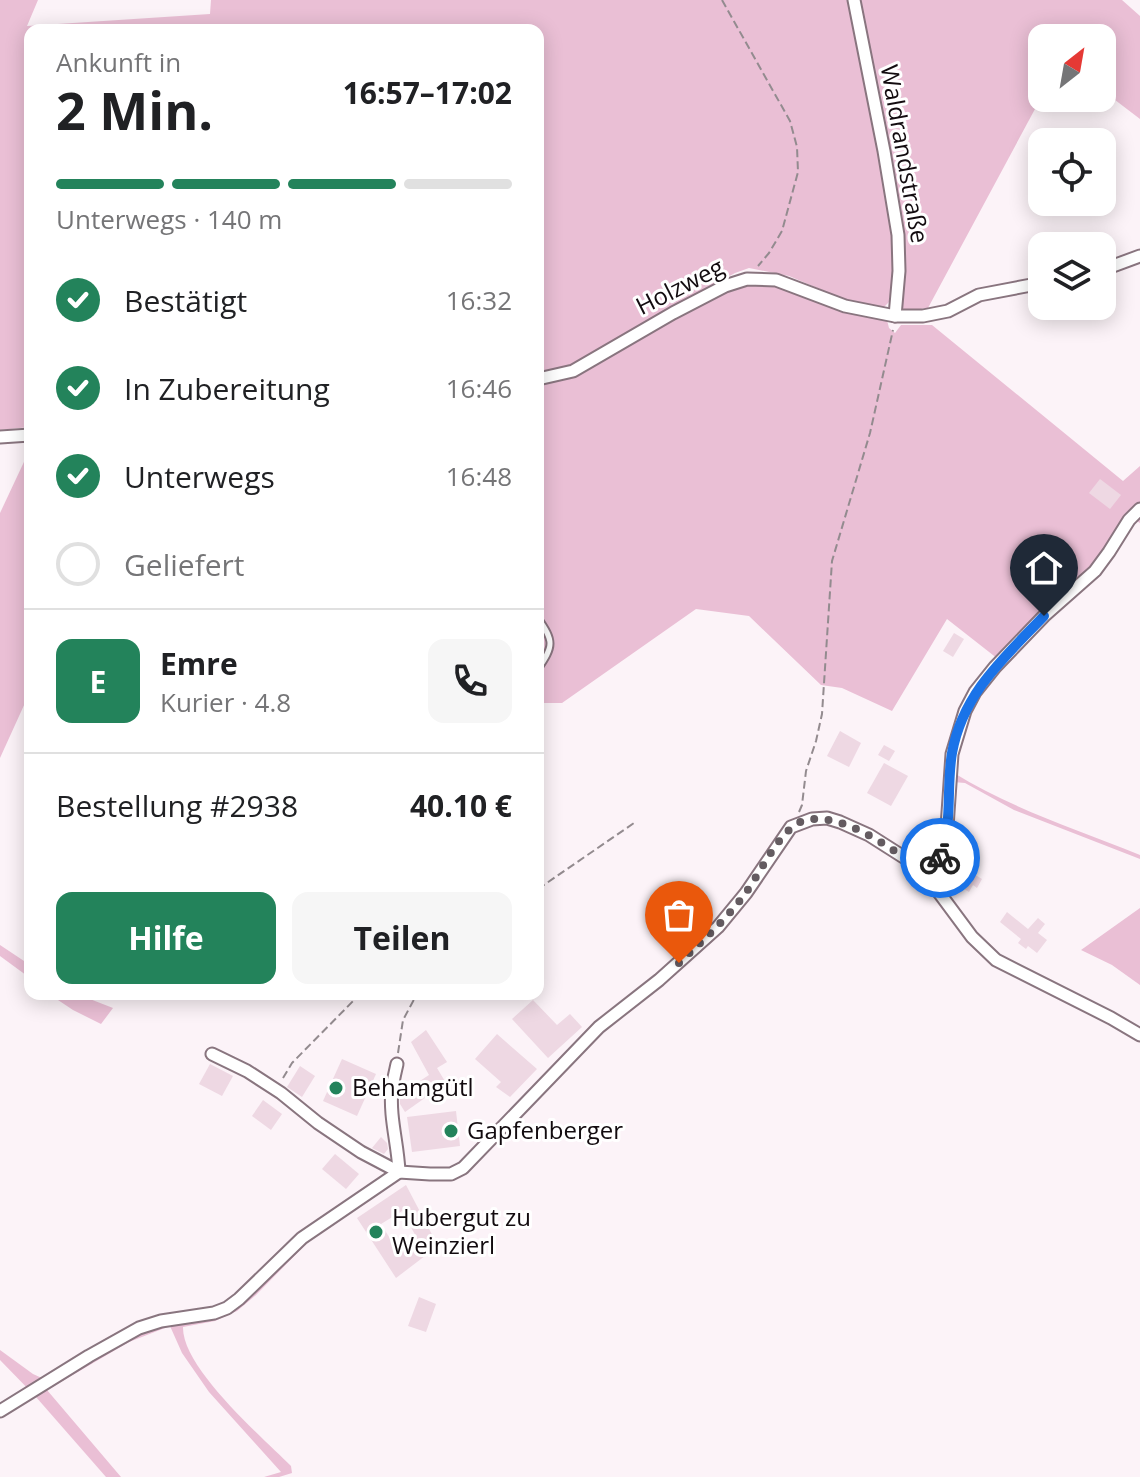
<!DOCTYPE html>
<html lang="de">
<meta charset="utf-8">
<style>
body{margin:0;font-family:"Open Sans",sans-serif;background:#f6f6f6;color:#202124;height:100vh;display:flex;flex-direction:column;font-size:30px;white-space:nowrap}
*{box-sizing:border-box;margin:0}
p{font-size:26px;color:#757577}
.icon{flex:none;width:44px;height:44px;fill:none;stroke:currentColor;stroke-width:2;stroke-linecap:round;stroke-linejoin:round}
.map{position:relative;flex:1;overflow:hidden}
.side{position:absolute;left:24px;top:24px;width:520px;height:976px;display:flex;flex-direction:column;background:#fff;border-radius:16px;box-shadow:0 4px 20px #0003}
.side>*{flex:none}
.needle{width:52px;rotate:31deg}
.controls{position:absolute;left:1028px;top:24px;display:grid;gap:16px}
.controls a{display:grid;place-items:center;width:88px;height:88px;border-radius:16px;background:#fff;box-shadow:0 4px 20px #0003;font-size:40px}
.pin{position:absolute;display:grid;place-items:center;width:68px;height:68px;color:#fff;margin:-82px -34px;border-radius:50% 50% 50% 0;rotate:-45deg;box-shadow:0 0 8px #0007}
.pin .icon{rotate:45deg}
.courier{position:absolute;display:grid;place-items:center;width:80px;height:80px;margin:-40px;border:6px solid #1a73e8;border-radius:50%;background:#fff;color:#222;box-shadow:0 2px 10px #0007}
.head em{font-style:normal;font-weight:700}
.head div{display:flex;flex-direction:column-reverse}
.head{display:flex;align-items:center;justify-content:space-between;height:136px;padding:0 32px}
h1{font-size:52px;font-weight:700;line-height:60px}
.bar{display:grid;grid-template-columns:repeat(4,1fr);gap:12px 8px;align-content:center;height:96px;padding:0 32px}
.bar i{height:10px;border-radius:6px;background:#e0e0e0}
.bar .selected{background:#23835b}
.bar p{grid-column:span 4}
.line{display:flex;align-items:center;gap:20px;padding:0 32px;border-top:2px solid #e0e0e0}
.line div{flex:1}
.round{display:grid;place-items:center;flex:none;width:84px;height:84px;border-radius:16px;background:#f6f6f6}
ol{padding:0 32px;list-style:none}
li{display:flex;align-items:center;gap:24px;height:88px}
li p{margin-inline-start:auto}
li .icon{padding:8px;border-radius:50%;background:#23835b;color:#fff;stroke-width:4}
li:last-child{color:#757577}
li i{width:44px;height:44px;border:4px solid #e0e0e0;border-radius:50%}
.button{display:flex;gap:16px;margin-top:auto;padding:16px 32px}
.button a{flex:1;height:92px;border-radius:16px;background:#23835b;color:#fff;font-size:32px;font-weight:700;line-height:92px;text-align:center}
.button a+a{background:#f6f6f6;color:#202124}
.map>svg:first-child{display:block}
.green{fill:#eabfd5}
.building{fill:#eed8e3;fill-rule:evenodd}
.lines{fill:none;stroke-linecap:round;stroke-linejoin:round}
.service-casing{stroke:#89757f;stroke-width:9}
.minor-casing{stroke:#89757f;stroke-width:15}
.path{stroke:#938b8f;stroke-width:2;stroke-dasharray:8 4;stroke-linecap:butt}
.service{stroke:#fff;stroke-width:5}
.minor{stroke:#fff;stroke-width:11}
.done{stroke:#645c61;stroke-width:8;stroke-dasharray:0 14.4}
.route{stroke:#1a73e8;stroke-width:10}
.poi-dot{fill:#23835b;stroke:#fff;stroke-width:3}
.labels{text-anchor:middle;stroke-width:6;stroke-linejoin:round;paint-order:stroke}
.street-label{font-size:24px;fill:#120b0f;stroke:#fff}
.poi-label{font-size:24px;fill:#120b0f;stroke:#fff;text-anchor:start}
</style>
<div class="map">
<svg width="1140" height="1477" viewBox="0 0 1140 1477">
<rect width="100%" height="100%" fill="#fcf3f8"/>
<!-- green -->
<g class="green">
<path d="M0 0H38L27 26 210 14 211 0H848C856 44 865 88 874 133 886 190 900 243 889 302L882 309 848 301 789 276 749 268 735 273 682 302 570 368 538 373V30H30V427L0 430Z"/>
<polygon points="860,0 1122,0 1140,16 1140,119 1102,90 1102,38 1042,38 1042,96 928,308 906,311 900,306 905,251 897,190"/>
<path d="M747 283C795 286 842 306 887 320L889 328 895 333 901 325H932L1123 481 1140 466V523L1135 520 1112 558 1089 583 998 659 947 619 892 711 842 688 821 685 749 616 696 609 562 703H538V382L568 378 581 372 720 294Z"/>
<polygon points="30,449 30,692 0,758 0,513"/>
<path d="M954 773C1012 809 1077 829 1140 855V859L1014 810 965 783 953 782Z"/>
<polygon points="1140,908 1140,985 1112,965 1081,950"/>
<polygon points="0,945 30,965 30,978 0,956"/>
<polygon points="49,994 77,994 113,1008 101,1024 73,1010"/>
<path d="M327 1213 330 1225 306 1244 256 1295 237 1311 215 1321 183 1327C182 1368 262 1437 291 1466L292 1473 279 1477H264L281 1472 209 1392 182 1353 170 1326 129 1342 47 1390 121 1477H106L36 1397 0 1360V1350L33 1374 44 1379C73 1361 108 1333 140 1322 165 1313 201 1316 224 1302 242 1291 254 1274 269 1260 287 1242 306 1227 327 1213Z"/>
</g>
<!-- building -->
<g class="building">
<polygon points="1100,479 1121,495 1110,509 1089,493"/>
<polygon points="954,633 964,639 953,657 943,651"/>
<polygon points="840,731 861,743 849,767 827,756"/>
<polygon points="884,745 895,751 889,761 878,755"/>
<polygon points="884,763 908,776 891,806 867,793"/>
<polygon points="957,864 982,879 977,888 973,885 969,892 961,887 959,890 950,885 952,881 948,879"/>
<polygon points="1007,912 1028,929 1038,918 1045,924 1038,933 1047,940 1037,953 1028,946 1026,949 1018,943 1021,939 1000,922"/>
<polygon points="533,1000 557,1025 570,1014 582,1027 548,1058 512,1019"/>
<polygon points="426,1030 447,1062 437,1068 446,1083 405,1112 400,1104 400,1094 429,1075 411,1042"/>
<polygon points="497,1034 537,1069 510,1097 496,1087 501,1082 475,1059"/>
<polygon points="342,1059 376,1074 357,1116 323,1101"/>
<polygon points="210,1064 233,1076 222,1096 199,1084"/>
<polygon points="300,1066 315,1076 302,1097 287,1087"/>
<polygon points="263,1100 282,1114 271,1130 252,1116"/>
<polygon points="456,1111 460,1146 412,1152 407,1117"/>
<polygon points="381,1137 387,1143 388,1149 384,1154 372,1148"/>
<polygon points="335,1154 359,1174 346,1189 322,1169"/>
<path d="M406 1185 438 1246 396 1278 357 1218ZM402 1211 418 1240 399 1253 381 1224Z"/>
<polygon points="419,1297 436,1304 426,1332 408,1326"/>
</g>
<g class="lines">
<!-- service casing -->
<g class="service-casing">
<path id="service" d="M538 618C554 641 554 646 538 669"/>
</g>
<!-- minor casing -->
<g class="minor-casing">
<g id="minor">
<polyline points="854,0 884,151 898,235 899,271 895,316"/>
<polyline points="1102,270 1140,256"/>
<polyline points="538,379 573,371 673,313 725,286 747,279 776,280 845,306 895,316 923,316 948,311 979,295 1042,283"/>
<polyline points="0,437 30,435"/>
<polyline points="926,875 939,860 946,842 952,754 965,711 975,692 995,667 1044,616 1095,571 1109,552 1129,520 1140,509"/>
<polyline points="212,1054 247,1071 281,1093 318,1123 361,1152 399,1172"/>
<path d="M397 1064C395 1073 393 1081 392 1089 389 1117 398 1144 399 1172"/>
<polyline points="0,1411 89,1356 139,1328 161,1321 214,1313 227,1308 239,1299 302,1238 399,1172 430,1174 451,1174 463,1168 599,1027 659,980 718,927 746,893 791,827 812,819 827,818 840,822 869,835 913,863 926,875 972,937 996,960 1111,1018 1140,1035"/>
</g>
</g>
<!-- path -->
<g class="path">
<polyline points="722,0 790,121 797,147 798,172 782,231 769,253 758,266"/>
<polyline points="799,812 802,805 806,771 816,741 822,714 832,561 870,433 893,330"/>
<polyline points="538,889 634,823"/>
<polyline points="398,1053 403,1020 417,994"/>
<polyline points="283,1078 292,1063 360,994"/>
</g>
<!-- service -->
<use href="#service" class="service"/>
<!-- minor -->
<use href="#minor" class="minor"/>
</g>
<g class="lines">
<!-- done -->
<path class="done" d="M679 963C703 940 728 918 747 891 761 871 772 846 790 829 824 796 899 852 926 875L940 858"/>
<!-- route -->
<path class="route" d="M940 858C953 825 946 788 952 753 963 693 1004 658 1044 616"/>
</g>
<!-- markers -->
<g class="poi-dot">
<circle cx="336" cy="1088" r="8"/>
<circle cx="451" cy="1131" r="8"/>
<circle cx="376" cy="1232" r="8"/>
</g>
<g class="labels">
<!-- street labels -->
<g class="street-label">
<text transform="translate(904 154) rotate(80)" y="8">Waldrandstraße</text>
<text transform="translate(680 287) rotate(-27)" y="8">Holzweg</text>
</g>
<!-- poi labels -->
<g class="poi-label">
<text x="352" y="1096">Behamgütl</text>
<text x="467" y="1139">Gapfenberger</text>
<text x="392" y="1226">Hubergut zu<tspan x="392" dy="28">Weinzierl</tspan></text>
</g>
</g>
</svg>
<div class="controls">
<a><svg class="needle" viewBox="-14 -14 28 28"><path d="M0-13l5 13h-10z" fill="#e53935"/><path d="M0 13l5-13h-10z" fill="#757577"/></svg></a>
<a><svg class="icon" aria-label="locate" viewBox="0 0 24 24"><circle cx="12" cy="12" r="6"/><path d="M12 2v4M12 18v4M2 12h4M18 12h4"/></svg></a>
<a><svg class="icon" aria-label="layers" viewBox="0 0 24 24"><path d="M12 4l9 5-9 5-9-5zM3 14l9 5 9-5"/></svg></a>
</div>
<div class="pin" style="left:679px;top:963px;background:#ea580c"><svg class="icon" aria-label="bag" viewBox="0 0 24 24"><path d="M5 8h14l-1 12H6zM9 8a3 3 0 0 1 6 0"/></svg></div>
<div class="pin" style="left:1044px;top:616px;background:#1f2937"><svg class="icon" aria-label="home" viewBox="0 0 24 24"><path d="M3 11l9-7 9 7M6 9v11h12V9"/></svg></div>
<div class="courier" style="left:940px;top:858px"><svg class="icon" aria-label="bike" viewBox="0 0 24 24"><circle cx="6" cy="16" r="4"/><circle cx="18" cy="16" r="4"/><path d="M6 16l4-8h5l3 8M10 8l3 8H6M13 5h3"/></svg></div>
<section class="side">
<div class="head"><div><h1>2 Min.</h1><p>Ankunft in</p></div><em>16:57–17:02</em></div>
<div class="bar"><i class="selected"></i><i class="selected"></i><i class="selected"></i><i></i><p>Unterwegs · 140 m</p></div>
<ol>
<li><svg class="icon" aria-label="check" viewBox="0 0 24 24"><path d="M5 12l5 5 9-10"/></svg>Bestätigt<p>16:32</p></li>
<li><svg class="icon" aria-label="check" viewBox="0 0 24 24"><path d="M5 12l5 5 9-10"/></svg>In Zubereitung<p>16:46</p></li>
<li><svg class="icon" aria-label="check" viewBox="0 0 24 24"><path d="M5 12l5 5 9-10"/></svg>Unterwegs<p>16:48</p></li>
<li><i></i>Geliefert</li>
</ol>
<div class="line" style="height:144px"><b class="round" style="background:#23835b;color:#fff">E</b><div><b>Emre</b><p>Kurier · 4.8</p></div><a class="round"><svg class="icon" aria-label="phone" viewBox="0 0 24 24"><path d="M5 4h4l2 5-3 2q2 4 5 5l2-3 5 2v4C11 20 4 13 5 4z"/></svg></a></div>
<div class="line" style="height:104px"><div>Bestellung #2938</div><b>40.10 €</b></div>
<div class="button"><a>Hilfe</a><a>Teilen</a></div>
</section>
</div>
